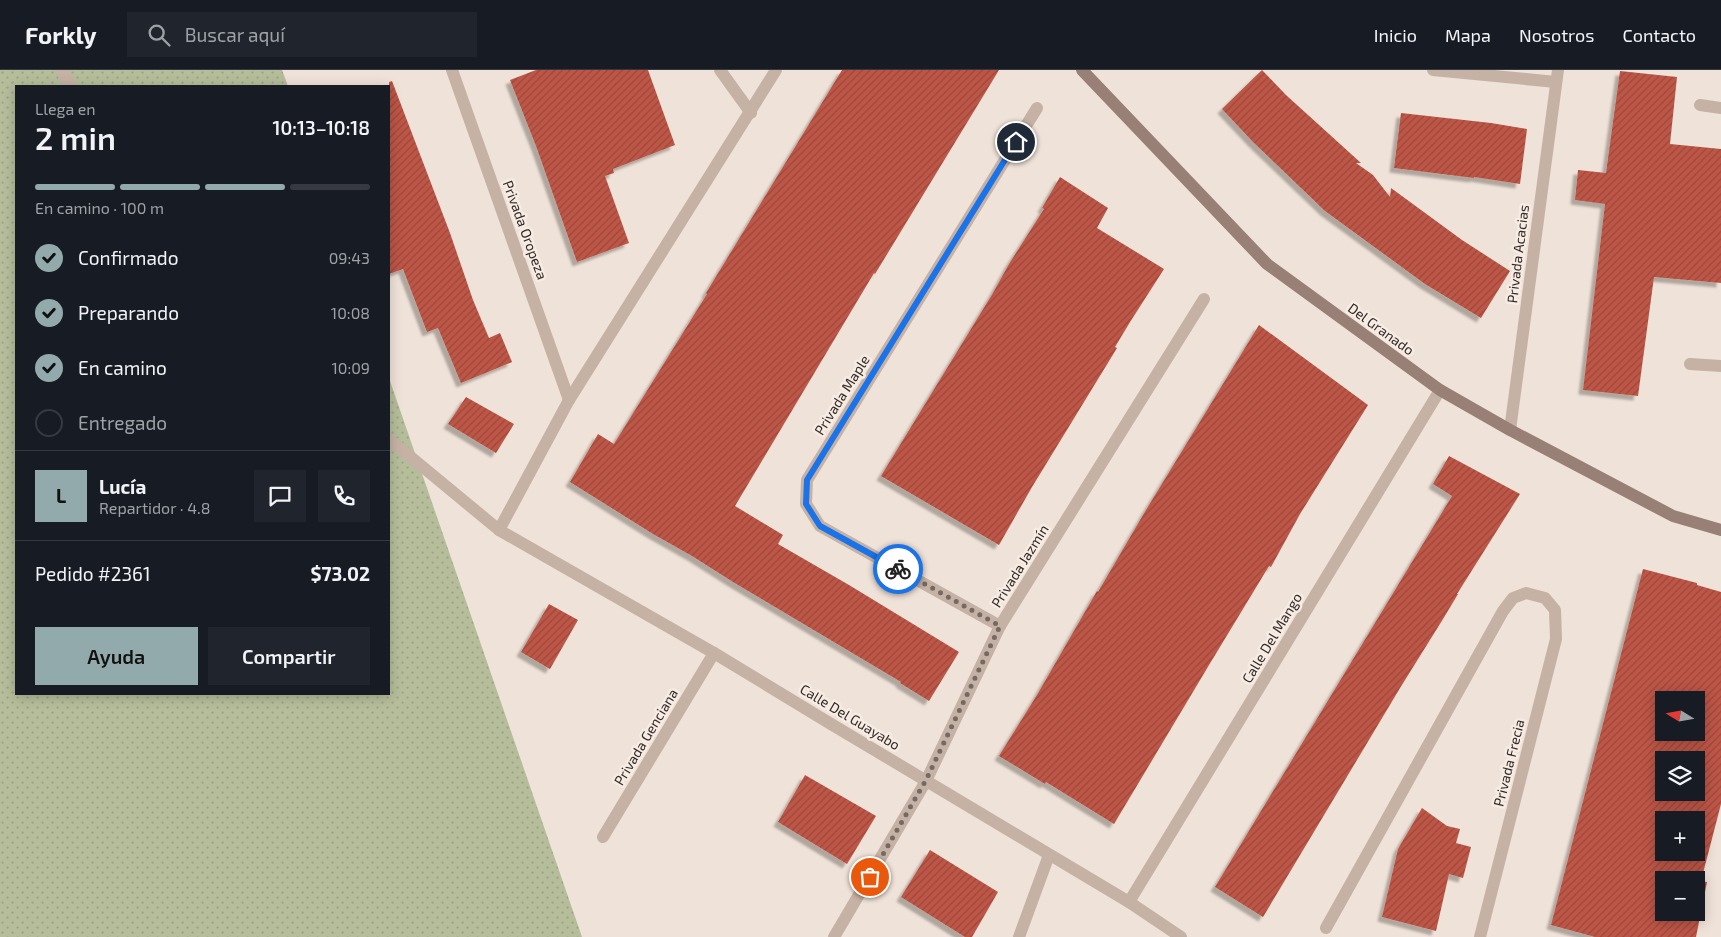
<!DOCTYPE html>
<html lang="es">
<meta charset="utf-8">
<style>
body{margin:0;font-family:"Exo 2",sans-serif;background:#20242c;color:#f1f3f6;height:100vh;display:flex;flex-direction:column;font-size:19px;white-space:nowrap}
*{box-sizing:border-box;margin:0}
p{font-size:16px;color:#9ea1a6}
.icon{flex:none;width:28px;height:28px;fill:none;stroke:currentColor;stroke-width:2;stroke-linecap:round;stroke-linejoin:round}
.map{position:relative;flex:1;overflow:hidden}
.side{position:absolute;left:15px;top:15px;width:375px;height:610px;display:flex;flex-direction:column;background:#171b24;border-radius:0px;box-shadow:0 2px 12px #0003}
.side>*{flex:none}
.needle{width:32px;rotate:281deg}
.fabs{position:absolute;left:1655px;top:621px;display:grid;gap:10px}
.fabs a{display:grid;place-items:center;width:50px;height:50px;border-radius:0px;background:#171b24;box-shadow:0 2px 12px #0003;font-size:25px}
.pin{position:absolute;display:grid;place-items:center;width:42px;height:42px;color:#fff;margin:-21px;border:2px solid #fff;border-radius:50%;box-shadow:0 1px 5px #0007}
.courier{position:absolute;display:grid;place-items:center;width:50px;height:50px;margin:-25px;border:4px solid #1a73e8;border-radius:50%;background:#fff;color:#222;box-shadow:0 1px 6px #0007}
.summary em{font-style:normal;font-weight:600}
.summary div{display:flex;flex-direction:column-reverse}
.summary{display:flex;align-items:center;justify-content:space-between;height:85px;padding:0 20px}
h1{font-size:32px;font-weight:600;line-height:38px}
.bar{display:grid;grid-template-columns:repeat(4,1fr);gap:8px 5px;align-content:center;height:60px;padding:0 20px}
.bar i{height:6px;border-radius:4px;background:#363941}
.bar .selected{background:#92aaab}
.bar p{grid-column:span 4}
.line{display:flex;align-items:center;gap:12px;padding:0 20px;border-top:1px solid #363941}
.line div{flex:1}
.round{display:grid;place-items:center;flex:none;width:52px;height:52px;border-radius:0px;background:#20242c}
ol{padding:0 20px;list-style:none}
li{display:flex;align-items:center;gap:15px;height:55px}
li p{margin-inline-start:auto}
li .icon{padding:5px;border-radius:50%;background:#92aaab;color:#111;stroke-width:4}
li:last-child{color:#9ea1a6}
li i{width:28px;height:28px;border:2px solid #363941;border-radius:50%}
.cta{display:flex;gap:10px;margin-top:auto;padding:10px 20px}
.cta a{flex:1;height:58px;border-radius:0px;background:#92aaab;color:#111;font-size:20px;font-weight:600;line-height:58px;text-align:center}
.cta a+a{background:#20242c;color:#f1f3f6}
header{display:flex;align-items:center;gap:30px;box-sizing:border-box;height:70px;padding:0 25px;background:#171b24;border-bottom:1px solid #363941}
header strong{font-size:24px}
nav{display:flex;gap:28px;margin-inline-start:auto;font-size:18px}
.search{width:350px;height:45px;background:#20242c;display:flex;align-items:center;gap:12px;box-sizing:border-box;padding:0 18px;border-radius:0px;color:#9ea1a6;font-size:19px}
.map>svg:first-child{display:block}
.grass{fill:url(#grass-dots)}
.building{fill:url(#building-hatch);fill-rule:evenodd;filter:url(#shadow)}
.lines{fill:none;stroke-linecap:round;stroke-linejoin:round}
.minor{stroke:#c6b1a5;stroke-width:12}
.secondary{stroke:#998077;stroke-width:12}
.done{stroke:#746a64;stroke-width:5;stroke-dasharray:0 9}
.route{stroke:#1a73e8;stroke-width:6}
.labels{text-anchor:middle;stroke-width:5;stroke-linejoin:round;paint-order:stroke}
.street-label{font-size:14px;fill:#322926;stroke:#f7ece4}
</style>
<header>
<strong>Forkly</strong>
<div class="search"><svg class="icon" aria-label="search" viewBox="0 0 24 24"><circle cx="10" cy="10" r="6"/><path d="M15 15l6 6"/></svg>Buscar aquí</div>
<nav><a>Inicio</a><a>Mapa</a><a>Nosotros</a><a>Contacto</a></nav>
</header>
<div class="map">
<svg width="1721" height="867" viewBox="0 0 1721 867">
<defs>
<pattern id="grass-dots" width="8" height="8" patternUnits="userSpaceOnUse" patternTransform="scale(1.25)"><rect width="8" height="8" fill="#b5bd9a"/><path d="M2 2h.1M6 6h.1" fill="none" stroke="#9ca285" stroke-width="1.8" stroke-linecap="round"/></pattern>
<pattern id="building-hatch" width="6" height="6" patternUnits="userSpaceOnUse" patternTransform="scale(1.25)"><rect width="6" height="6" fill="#be5747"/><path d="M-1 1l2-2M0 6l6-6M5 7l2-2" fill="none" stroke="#9b483b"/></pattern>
<filter id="shadow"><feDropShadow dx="-4.5" dy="4.5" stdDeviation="1" flood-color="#0004"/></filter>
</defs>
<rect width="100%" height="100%" fill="#efe2d8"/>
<!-- grass -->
<polygon class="grass" points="0,0 282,0 288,16 16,16 16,624 389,624 389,308 582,867 0,867"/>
<!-- building -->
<g class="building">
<polygon points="536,0 648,0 675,75 613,99 614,103 605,106 629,173 577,192 536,76 510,10"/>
<polygon points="842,0 999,0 875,204 874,203 735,436 783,465 778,474 849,515 959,582 929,631 900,613 901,612 733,512 692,486 653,464 570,412 598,364 614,374 707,224 706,223"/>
<polygon points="1262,0 1286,25 1361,93 1356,93 1373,105 1390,127 1391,118 1462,170 1510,201 1481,248 1425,214 1325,141 1253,72 1222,39"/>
<polygon points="1620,1 1677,7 1670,74 1721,79 1721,213 1654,207 1638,326 1583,320 1605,134 1575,130 1578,100 1606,103"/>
<polygon points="392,11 450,163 473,230 489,268 500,263 512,292 461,313 438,258 427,262 403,199 389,204 389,12"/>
<polygon points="1401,43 1491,53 1527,59 1520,114 1474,107 1474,108 1394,98"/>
<polygon points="1060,107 1108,138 1097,158 1164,199 1130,252 1115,277 1117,278 1032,417 999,475 881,406 993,223 1009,194 1044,139 1042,138"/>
<polygon points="1259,255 1368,335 1300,444 1271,497 1269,496 1209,595 1114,754 1046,712 1045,714 999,686 1037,625 1097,521 1098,522 1146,440"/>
<polygon points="466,327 514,354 496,383 448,354"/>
<polygon points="1449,386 1520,424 1457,524 1458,524 1443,549 1400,618 1263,847 1215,817 1452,426 1433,414"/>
<path d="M1643 499 1697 513V515L1721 522V734L1701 811 1707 812 1696 867H1595L1551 855ZM1664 630H1696V662H1664ZM1664 690H1696V722H1664ZM1664 750H1696V782H1664ZM1664 810H1696V842H1664Z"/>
<polygon points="549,534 578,550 550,599 521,582"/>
<polygon points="805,705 876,746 847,794 778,752"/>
<polygon points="1422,738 1447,756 1460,759 1456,773 1471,777 1463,808 1449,804 1436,861 1382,847 1398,779"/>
<polygon points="930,780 998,822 972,867 965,867 901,827"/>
</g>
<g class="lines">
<!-- minor -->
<g class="minor">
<polyline points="61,0 71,16"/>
<polyline points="452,0 569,330"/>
<polyline points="720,0 751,43"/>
<polyline points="1433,0 1556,12"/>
<polyline points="1700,35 1721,38"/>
<polyline points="1690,294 1721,296"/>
<polyline points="1510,360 1558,0"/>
<polyline points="389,369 499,460 714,583 831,654 1129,832 1181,867"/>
<polyline points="499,460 569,330 776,0"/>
<polyline points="1000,556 820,456 806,434 807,410 1037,38"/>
<polyline points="603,767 714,583"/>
<polyline points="1129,832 1440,320"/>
<polyline points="1326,858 1503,541 1513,528 1526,523 1545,528 1555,540 1556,569 1480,867"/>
<polyline points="834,867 926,711 1000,556 1204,229"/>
<polyline points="1019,867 1049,785"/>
</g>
<!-- secondary -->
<polyline class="secondary" points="1082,0 1267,194 1440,320 1510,360 1673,446 1721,460"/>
</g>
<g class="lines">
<!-- done -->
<polyline class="done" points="870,807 926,710 1000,556 898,499"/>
<!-- route -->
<polyline class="route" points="898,499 820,456 806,434 807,410 1016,72"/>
</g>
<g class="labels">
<!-- street labels -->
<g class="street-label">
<text transform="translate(525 160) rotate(70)" y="5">Privada Oropeza</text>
<text transform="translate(1518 184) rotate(-83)" y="5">Privada Acacias</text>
<text transform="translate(1381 259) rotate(36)" y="5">Del Granado</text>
<text transform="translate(842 325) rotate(-58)" y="5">Privada Maple</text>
<text transform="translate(1020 496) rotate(-58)" y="5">Privada Jazmín</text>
<text transform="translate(1272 568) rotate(-59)" y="5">Calle Del Mango</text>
<text transform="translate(850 647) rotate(31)" y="5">Calle Del Guayabo</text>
<text transform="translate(646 667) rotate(-59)" y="5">Privada Genciana</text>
<text transform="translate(1509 693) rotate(-76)" y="5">Privada Frecia</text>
</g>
</g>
</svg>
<div class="fabs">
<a><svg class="needle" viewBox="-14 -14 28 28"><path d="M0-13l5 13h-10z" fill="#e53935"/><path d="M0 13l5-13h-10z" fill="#9ea1a6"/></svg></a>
<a><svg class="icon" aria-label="layers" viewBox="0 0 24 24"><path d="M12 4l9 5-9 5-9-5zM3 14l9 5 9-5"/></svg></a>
<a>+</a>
<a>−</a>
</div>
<div class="pin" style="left:870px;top:807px;background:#ea580c"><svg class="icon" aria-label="bag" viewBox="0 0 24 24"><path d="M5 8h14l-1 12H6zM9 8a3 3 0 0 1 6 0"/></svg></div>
<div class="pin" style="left:1016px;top:72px;background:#1f2937"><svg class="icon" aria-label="home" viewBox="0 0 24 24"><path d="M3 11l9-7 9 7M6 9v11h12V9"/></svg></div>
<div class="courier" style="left:898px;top:499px"><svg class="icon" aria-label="bike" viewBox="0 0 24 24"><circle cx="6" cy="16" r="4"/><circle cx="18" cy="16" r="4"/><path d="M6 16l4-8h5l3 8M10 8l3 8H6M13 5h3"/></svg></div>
<section class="side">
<div class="summary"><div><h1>2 min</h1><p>Llega en</p></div><em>10:13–10:18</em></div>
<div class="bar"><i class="selected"></i><i class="selected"></i><i class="selected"></i><i></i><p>En camino · 100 m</p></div>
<ol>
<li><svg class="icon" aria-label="check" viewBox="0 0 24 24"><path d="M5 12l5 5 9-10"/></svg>Confirmado<p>09:43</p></li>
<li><svg class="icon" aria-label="check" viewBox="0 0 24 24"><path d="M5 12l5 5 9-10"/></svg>Preparando<p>10:08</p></li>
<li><svg class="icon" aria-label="check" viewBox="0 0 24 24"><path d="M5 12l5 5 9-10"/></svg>En camino<p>10:09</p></li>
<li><i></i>Entregado</li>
</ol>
<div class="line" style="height:90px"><b class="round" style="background:#92aaab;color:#111">L</b><div><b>Lucía</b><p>Repartidor · 4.8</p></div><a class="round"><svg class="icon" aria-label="chat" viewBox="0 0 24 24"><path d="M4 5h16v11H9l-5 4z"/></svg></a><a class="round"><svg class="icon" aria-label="phone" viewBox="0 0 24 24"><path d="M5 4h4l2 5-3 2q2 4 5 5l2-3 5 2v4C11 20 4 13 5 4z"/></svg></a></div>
<div class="line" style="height:65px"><div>Pedido #2361</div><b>$73.02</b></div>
<div class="cta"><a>Ayuda</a><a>Compartir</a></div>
</section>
</div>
